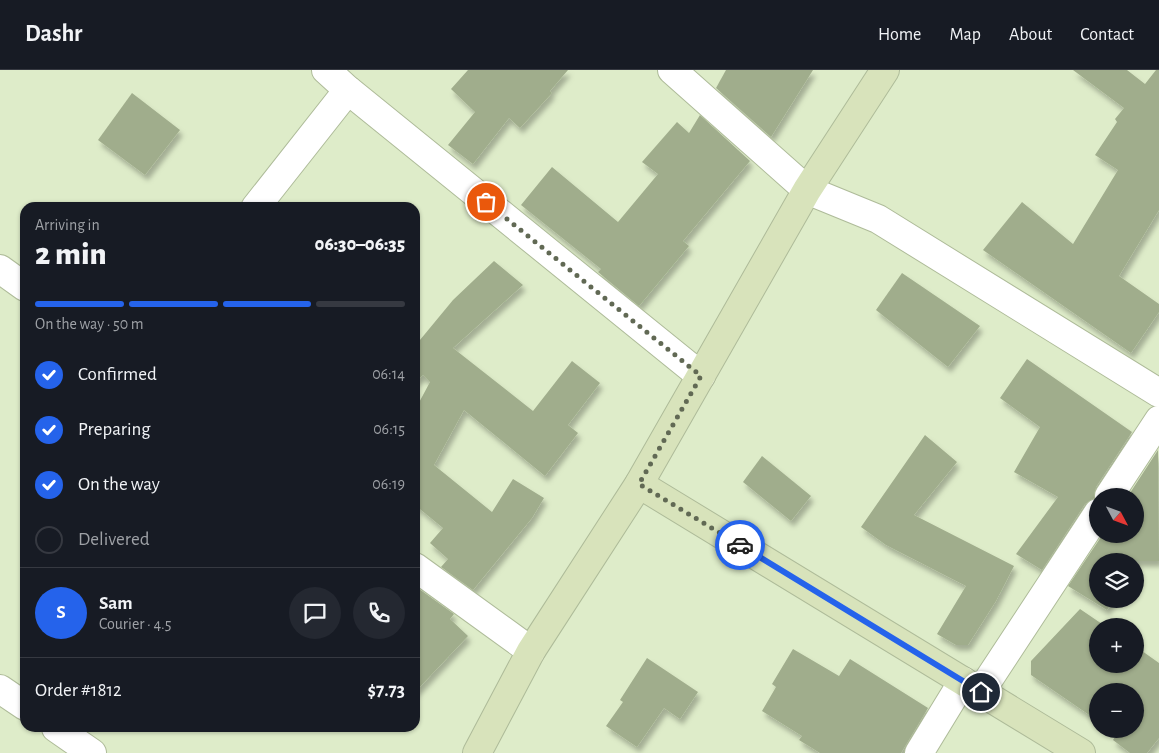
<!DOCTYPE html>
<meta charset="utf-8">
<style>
body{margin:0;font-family:"Alegreya Sans",sans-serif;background:#242831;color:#f1f3f6;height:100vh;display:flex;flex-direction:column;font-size:19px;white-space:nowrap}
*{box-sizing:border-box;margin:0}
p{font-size:16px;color:#9ea1a6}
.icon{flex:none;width:28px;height:28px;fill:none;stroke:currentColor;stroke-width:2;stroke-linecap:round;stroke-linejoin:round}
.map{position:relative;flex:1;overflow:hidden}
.sheet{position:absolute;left:20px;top:132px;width:400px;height:530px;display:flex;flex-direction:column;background:#171b24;border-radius:15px;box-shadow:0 1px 4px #0004}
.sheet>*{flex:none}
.needle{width:32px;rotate:131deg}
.tools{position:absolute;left:1089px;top:418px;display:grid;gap:10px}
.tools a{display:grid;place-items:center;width:55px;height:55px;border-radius:50%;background:#171b24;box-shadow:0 1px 4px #0004;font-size:25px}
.pin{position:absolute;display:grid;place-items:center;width:42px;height:42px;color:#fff;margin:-21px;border:2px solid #fff;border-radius:50%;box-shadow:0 1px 5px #0007}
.courier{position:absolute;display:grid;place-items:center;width:50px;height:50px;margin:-25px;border:4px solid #2563eb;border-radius:50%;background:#fff;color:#222;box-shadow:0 1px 6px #0007}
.head em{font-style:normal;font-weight:800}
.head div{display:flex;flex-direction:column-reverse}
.head{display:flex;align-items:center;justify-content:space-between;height:85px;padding:0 15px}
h1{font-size:32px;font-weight:800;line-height:38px}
.bar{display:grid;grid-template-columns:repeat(4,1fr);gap:8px 5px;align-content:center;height:60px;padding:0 15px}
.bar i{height:6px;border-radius:4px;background:#363941}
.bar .selected{background:#2563eb}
.bar p{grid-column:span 4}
.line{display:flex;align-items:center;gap:12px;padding:0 15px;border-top:1px solid #363941}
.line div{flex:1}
.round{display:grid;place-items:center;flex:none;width:52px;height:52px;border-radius:26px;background:#242831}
ol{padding:0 15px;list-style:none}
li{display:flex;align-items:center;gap:15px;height:55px}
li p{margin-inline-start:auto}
li .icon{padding:5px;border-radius:50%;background:#2563eb;color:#fff;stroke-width:4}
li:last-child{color:#9ea1a6}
li i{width:28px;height:28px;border:2px solid #363941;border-radius:50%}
header{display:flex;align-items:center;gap:30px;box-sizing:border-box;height:70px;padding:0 25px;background:#171b24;border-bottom:1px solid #363941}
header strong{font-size:24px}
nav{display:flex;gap:28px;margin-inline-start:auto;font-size:18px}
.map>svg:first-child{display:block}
.building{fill:#a0ad8c;filter:url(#shadow)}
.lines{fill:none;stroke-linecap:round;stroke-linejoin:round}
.street-casing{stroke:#aebb99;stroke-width:30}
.secondary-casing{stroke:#aebb99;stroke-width:30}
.street{stroke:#fff;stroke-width:28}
.secondary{stroke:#d8e3bb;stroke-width:28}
.done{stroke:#616954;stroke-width:5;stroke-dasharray:0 9}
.route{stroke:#2563eb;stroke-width:6}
</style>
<header>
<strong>Dashr</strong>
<nav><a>Home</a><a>Map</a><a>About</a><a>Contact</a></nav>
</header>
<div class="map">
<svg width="1159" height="683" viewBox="0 0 1159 683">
<defs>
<filter id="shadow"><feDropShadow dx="3" dy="5.5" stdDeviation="2.5" flood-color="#0004"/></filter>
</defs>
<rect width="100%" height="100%" fill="#deecc9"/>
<!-- building -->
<g class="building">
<polygon points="468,0 568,0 550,21 552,23 520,58 509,48 473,94 448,75 475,42 451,19"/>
<polygon points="726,0 813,0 771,67 716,18"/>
<polygon points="1073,0 1127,0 1145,14 1156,0 1159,0 1159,140 1119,206 1159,234 1159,242 1131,283 983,180 1022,132 1073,174 1118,100 1095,85 1117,52 1115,49 1124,38"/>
<polygon points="132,23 180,60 145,105 98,70"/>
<polygon points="700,45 750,91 683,171 689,176 639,236 598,202 601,199 521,135 552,97 618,152 658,104 642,92 677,52 689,63"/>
<polygon points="494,191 523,215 453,278 533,341 572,291 600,313 568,355 578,363 545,406 464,340 434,395 492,442 513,409 544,428 532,448 473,520 441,497 448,489 430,473 443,458 415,435 415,340 430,312 423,305 415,312 415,276 453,230"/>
<polygon points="902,203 980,256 948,297 876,240"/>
<polygon points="1027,289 1132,362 1096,417 1094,428 1085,434 1042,500 1016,484 1058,427 1014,402 1040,357 1000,328"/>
<polygon points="925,365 957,392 914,445 1014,496 996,531 968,575 956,575 937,564 966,516 886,475 861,457"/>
<polygon points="1158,380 1159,491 1098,491 1098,529 1114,529 1107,540 1068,516 1103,464 1135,464 1135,426 1128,426"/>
<polygon points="762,386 811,426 791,451 743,412"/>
<polygon points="415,516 454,544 450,549 468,566 415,622"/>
<polygon points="1080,539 1105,556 1098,556 1098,594 1135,594 1135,576 1159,593 1159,668 1147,683 1130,683 1113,670 1117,664 1109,659 1135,659 1135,621 1098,621 1098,651 1031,605 1031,591"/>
<polygon points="793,579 839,606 850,589 928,638 901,683 820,683 799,670 802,666 762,641 776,617 772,614"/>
<polygon points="647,588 698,622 680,649 664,638 637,677 606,656 623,632 620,630"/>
</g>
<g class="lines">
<!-- street casing -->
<g class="street-casing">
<g id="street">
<polyline points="326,0 348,20 701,306"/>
<polyline points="672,0 807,120 878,149 1159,323"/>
<polyline points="255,138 348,20"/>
<polyline points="0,199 25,217"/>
<polyline points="1109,426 1159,350"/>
<polyline points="415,497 531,581"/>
<polyline points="0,619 25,636"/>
<polyline points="981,621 1098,443"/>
<polyline points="56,658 92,683"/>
<polyline points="919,683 963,611"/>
</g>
</g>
<!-- secondary casing -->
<g class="secondary-casing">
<g id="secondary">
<polyline points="639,414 1081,683"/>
<polyline points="477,683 531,581 639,414 807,120 885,0"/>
</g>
</g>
<!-- street -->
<use href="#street" class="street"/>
<!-- secondary -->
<use href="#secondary" class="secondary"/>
</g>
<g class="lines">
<!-- done -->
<polyline class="done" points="486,132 701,306 639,414 740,475"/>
<!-- route -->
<polyline class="route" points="740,475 981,622"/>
</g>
</svg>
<div class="tools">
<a><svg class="needle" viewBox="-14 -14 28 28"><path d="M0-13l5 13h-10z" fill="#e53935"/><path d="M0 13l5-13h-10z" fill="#9ea1a6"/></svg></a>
<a><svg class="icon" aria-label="layers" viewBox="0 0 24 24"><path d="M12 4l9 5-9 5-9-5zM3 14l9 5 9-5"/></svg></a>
<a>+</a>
<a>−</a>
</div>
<div class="pin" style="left:486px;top:132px;background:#ea580c"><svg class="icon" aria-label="bag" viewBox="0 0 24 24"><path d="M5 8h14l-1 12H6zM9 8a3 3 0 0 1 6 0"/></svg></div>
<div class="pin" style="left:981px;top:622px;background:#1f2937"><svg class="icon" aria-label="home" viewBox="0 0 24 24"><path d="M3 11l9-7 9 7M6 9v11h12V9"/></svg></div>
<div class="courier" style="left:740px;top:475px"><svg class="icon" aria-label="car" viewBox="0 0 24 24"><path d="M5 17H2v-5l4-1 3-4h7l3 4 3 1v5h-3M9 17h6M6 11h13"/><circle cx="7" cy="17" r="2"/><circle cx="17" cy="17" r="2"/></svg></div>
<section class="sheet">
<div class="head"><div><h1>2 min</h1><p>Arriving in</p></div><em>06:30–06:35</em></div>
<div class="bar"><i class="selected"></i><i class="selected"></i><i class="selected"></i><i></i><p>On the way · 50 m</p></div>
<ol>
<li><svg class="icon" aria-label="check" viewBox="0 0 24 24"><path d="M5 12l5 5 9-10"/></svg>Confirmed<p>06:14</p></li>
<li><svg class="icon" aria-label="check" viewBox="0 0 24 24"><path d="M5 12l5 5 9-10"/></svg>Preparing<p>06:15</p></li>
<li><svg class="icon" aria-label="check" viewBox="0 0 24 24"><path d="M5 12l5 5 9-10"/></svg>On the way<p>06:19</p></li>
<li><i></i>Delivered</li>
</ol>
<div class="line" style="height:90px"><b class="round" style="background:#2563eb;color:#fff">S</b><div><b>Sam</b><p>Courier · 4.5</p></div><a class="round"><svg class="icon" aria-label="chat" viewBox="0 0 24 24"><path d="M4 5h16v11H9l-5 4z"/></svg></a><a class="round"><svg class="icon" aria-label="phone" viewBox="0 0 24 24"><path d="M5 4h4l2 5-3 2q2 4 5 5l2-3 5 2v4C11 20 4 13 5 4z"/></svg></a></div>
<div class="line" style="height:65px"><div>Order #1812</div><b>$7.73</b></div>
</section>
</div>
